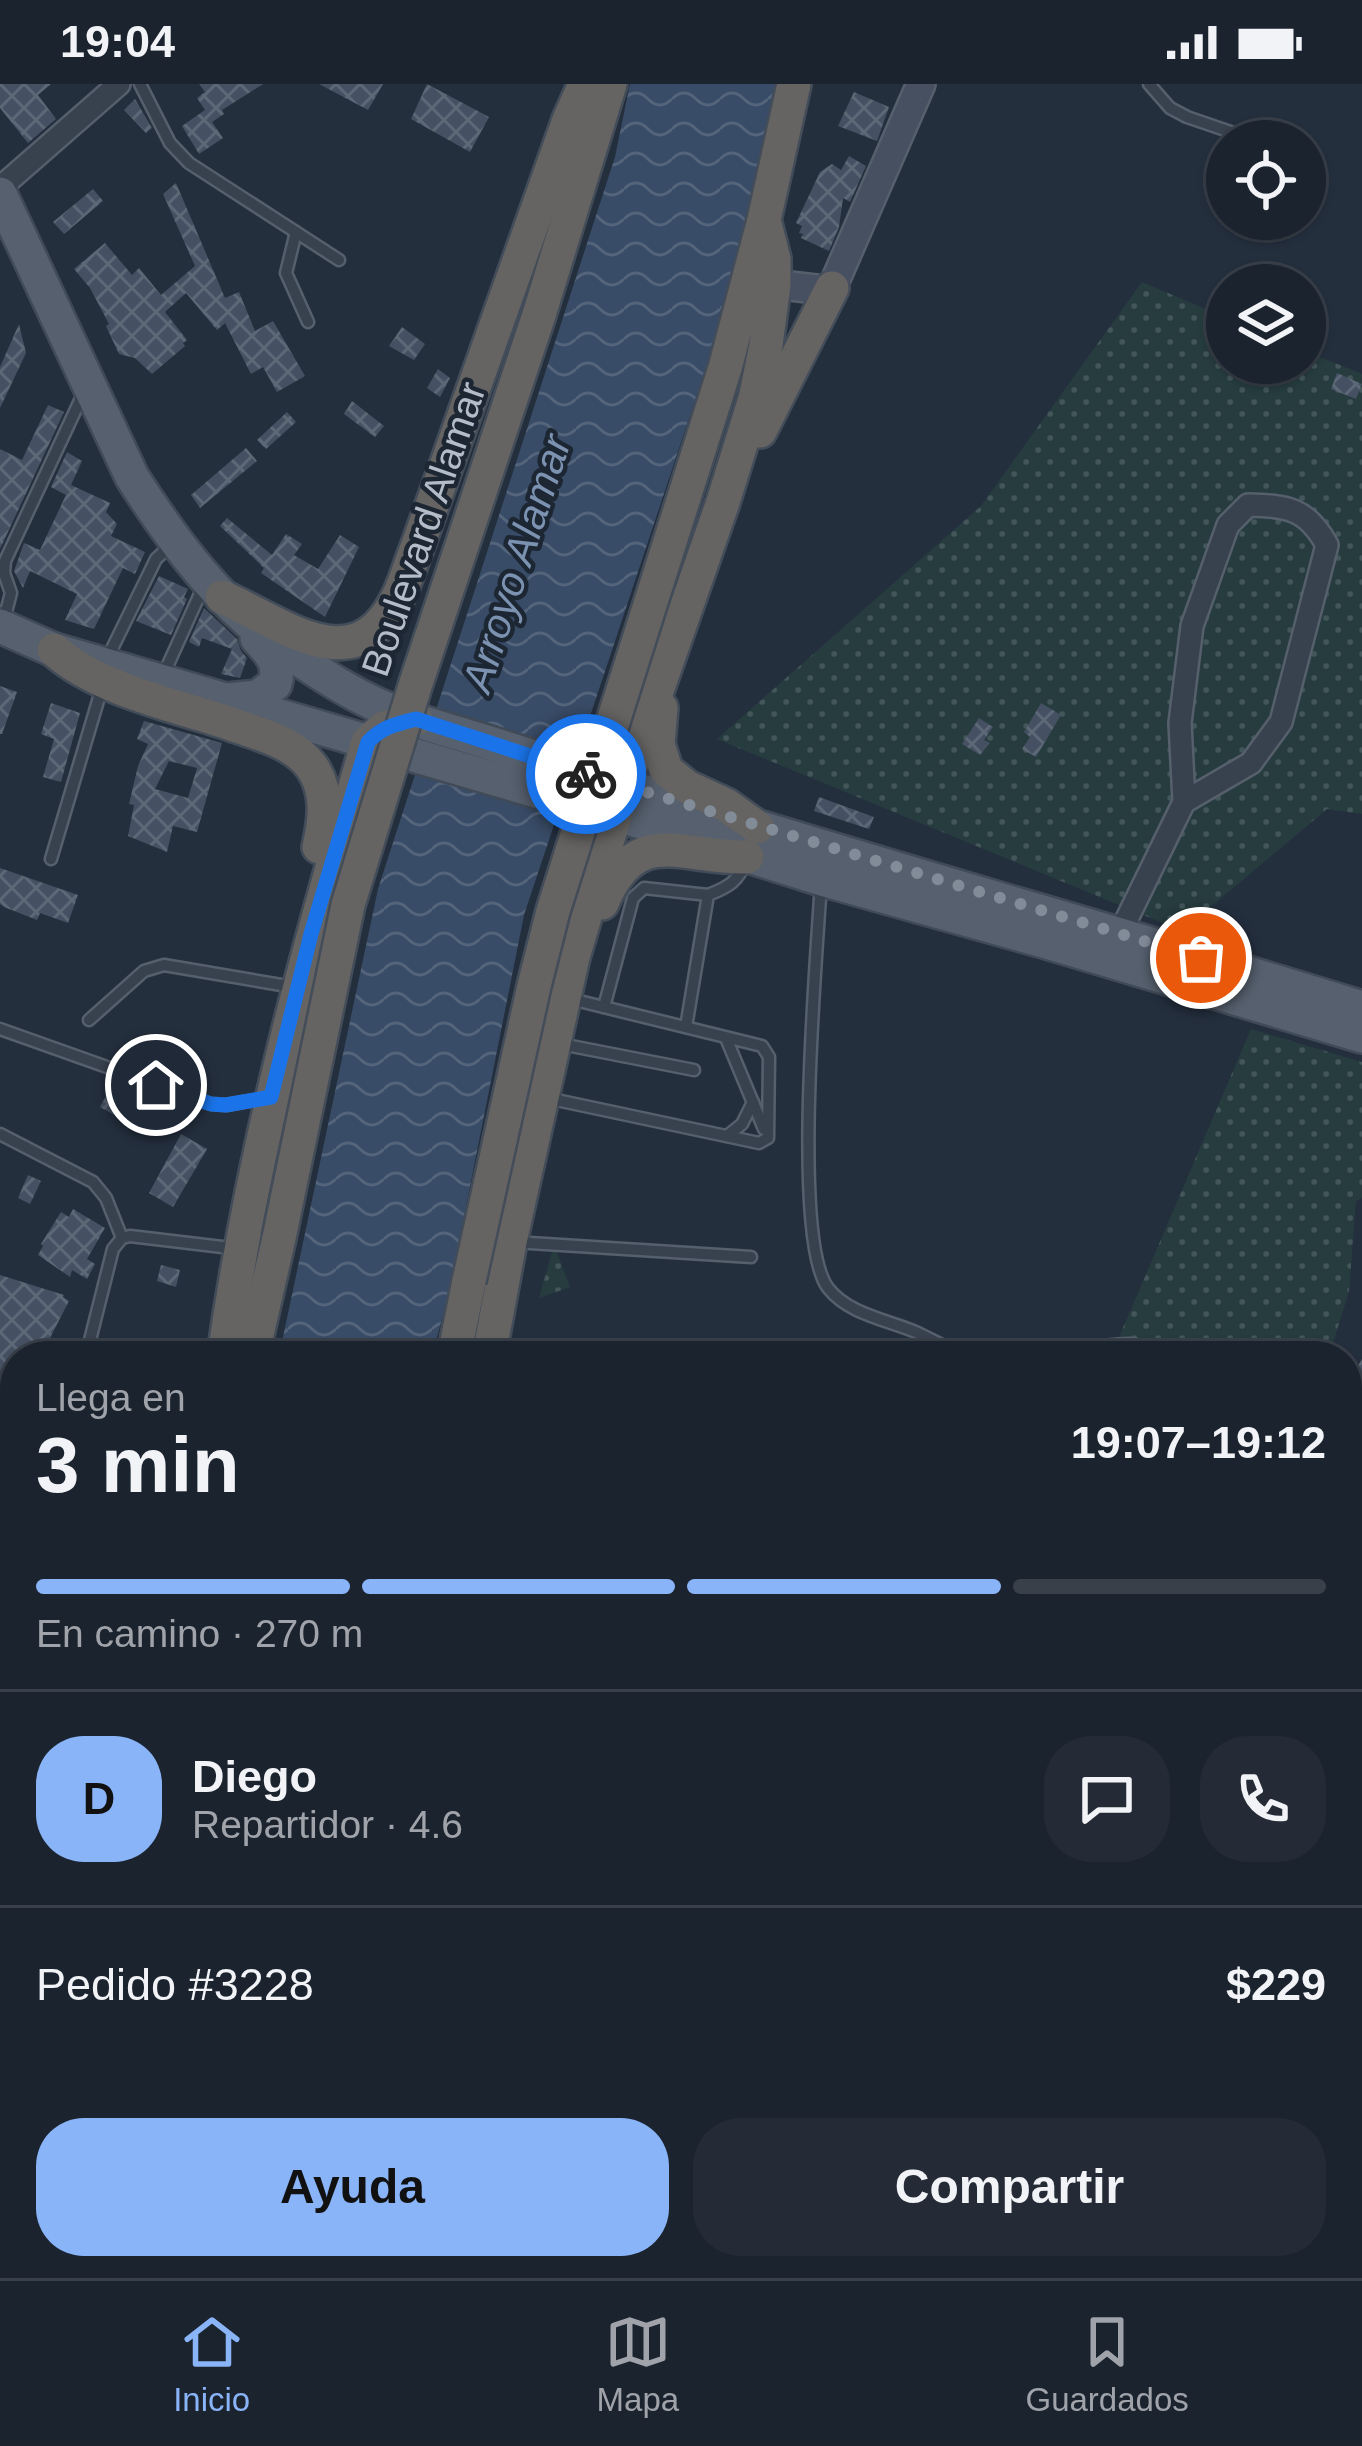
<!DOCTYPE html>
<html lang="es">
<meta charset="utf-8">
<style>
body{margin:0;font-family:Helvetica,sans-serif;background:#242b36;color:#f1f3f6;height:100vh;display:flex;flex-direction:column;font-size:45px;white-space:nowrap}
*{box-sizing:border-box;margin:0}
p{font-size:39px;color:#a0a4aa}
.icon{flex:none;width:66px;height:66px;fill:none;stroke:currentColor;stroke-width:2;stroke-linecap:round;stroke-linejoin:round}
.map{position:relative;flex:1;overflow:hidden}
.panel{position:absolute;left:0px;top:1257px;width:1362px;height:939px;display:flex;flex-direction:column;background:#1b232e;border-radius:48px 48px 0 0;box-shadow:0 3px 9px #0004,0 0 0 3px #39404a}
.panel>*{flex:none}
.tools{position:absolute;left:1206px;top:36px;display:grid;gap:24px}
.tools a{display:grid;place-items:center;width:120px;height:120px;border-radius:50%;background:#1b232e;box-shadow:0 3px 9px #0004,0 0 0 3px #39404a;font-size:60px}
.pin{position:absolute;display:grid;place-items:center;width:102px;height:102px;color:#fff;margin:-51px;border:6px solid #fff;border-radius:50%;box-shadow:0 3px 12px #0007}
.courier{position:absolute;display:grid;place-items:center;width:120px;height:120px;margin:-60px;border:9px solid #1a73e8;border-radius:50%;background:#fff;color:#222;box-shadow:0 3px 15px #0007}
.headline em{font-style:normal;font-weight:700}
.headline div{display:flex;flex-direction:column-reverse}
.headline{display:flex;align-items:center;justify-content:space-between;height:204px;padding:0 36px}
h1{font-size:78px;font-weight:700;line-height:90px}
.bar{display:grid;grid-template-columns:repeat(4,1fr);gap:18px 12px;align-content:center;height:144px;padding:0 36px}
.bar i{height:15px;border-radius:9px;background:#39404a}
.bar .on{background:#8ab4f8}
.bar p{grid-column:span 4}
.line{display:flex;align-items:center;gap:30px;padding:0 36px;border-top:3px solid #39404a}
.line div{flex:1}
.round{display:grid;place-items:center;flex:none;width:126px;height:126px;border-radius:48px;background:#242b36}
.action{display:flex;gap:24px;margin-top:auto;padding:24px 36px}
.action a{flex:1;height:138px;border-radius:48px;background:#8ab4f8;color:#111;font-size:48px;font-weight:700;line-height:138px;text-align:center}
.action a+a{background:#242b36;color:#f1f3f6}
.status{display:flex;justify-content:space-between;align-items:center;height:84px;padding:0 60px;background:#1b232e;direction:ltr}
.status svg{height:33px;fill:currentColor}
.dock{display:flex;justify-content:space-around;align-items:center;height:168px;border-top:3px solid #39404a;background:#1b232e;font-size:33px;color:#a0a4aa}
.dock a{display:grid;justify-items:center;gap:6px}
.dock .on{color:#8ab4f8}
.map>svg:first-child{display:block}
.grass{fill:url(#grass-dots)}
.water{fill:url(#water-waves)}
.building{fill:url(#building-cross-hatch);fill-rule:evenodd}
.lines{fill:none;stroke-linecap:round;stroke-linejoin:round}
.service-casing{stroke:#565f6c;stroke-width:15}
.minor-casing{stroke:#565f6c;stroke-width:26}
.tertiary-casing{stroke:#565f6c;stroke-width:28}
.secondary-casing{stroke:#565f6c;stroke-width:32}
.primary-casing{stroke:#414a57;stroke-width:38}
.trunk-casing{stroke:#434c59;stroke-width:38}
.service{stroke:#38414e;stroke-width:10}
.minor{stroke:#38414e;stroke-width:21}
.tertiary{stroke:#38414e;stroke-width:24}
.secondary{stroke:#465061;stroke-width:27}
.primary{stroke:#56606e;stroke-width:33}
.trunk{stroke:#656462;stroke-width:33}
.trunk-bridge-casing{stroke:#434c59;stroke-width:38;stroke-linecap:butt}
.trunk-bridge{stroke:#656462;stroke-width:33}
.done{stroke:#828b98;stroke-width:12;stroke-dasharray:0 21.6}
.route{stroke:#1a73e8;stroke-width:15}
.labels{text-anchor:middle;stroke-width:9;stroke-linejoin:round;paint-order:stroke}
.street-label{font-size:39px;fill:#b4bcc9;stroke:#1d2633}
.water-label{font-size:42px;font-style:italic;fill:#7c92b1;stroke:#1d2633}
</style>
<div class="status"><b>19:04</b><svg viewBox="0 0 49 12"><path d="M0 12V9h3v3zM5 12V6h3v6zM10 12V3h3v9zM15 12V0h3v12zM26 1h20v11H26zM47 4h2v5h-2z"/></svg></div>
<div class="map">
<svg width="1362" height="2194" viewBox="0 0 1362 2194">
<defs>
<pattern id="grass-dots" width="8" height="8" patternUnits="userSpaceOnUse" patternTransform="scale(3)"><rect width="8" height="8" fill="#263c3f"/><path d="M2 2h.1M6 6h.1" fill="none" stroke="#435659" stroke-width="1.8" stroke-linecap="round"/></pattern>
<pattern id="water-waves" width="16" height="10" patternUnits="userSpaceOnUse" patternTransform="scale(3)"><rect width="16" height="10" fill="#394c67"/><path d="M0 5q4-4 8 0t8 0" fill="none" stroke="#53647b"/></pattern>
<pattern id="building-cross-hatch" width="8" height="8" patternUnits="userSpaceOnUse" patternTransform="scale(3)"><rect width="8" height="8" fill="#455162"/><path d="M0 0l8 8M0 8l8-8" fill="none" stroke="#5d6877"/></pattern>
</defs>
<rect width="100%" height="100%" fill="#242f3e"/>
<!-- grass -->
<g class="grass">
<polygon points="1142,198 1227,234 1227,279 1305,279 1305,267 1362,290 1362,730 1327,725 1182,847 717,655 981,422"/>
<polygon points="1251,945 1362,978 1362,1114 1356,1117 1349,1207 1329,1272 1111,1272"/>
<polygon points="554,1161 570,1203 539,1214"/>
<polygon points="15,1958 15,2181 268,2181 263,2194 0,2194 0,1980"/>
</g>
<!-- water -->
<g class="water">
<polygon points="630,0 780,0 726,223 524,831 449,1208 432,1272 279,1272 378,805 615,73"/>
<polygon points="15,1686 15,1898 0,1913 0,1701"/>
</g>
<!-- building -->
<g class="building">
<polygon points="0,0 51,0 38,11 56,35 28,59 0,24"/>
<polygon points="199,0 263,0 222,26 224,30 212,38 223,54 199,70 182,42 205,26 197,14 205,8"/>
<polygon points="319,0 383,0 368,26"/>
<polygon points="427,0 489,33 470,68 411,35"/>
<polygon points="854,8 889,23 877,57 838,42"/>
<polygon points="135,15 152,44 146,49 124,26"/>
<polygon points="849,72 866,82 850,118 843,114 839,143 829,167 801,154 803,150 799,149 802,142 796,139 820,88 832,80 841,86"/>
<polygon points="176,99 225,214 239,208 255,247 273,237 305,292 277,308 263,283 251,290 225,239 217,246 186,209 165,228 187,256 183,259 185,262 152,290 135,274 119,270 106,242 109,240 90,204 74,185 105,159 132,191 139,184 161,211 195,182 163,110"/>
<polygon points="93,105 103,117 64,150 53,138"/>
<polygon points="19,240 26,269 0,324 0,283"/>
<polygon points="402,243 425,260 414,276 389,262"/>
<polygon points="438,285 450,294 440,313 427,304"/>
<polygon points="1337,289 1362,300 1356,315 1331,305"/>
<polygon points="352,317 384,342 375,353 344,330"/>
<polygon points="48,321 64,328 0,465 0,365 22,376"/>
<polygon points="287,328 296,338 266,365 257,356"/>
<polygon points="246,364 257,377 200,424 191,411"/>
<polygon points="67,368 82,377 71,401 110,419 106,428 117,440 111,452 145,468 135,490 123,484 94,545 65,536 77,510 30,487 23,504 14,487 24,459 40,466 66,411 51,403"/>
<polygon points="227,434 272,471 286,450 302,460 294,471 318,485 340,451 359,463 325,533 261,489 264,484 220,442"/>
<polygon points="159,492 188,505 184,513 187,515 171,551 136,537"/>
<polygon points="204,524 237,555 241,567 247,574 240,594 221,590 232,565 202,554 199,563 189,558"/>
<polygon points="0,602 17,608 2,650 0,650"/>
<polygon points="51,619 80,629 61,698 43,693 54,655 41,650"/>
<polygon points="1041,619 1061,631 1036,673 1022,665 1030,653 1024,648"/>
<polygon points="979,634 993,643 984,656 990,659 980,671 962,660"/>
<path d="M144 637 222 659 197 748 173 742 167 768 128 752 134 721 129 720 138 682 148 660 137 655ZM169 677 197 684 188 714 155 705Z"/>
<polygon points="819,713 874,733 869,745 814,727"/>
<polygon points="0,784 78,811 68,839 40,829 37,836 4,823 0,820"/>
<polygon points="110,1004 133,1015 135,1010 149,1017 138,1037 118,1027 116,1032 100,1023"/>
<polygon points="181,1050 207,1065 173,1123 149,1109"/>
<polygon points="28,1091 41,1097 30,1120 18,1114"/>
<polygon points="73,1125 105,1144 87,1175 95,1180 87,1195 72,1186 70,1193 38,1171 43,1162 41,1160 61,1128 69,1133"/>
<polygon points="161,1181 180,1186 176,1203 157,1197"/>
<polygon points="0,1191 64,1211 63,1213 69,1217 51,1252 44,1272 15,1272 15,1346 0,1341"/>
<polygon points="1362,1275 1362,1360 1347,1351 1347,1300"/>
<polygon points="1362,1539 1362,1622 1347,1639 1347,1559"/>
<polygon points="1362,1664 1362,1722 1347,1731 1347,1673"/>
<polygon points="1362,1868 1362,2043 1347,2063 1347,1953 1353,1947 1347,1940 1347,1881"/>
</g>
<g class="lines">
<!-- service casing -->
<g class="service-casing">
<g id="service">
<polyline points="140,0 170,59 189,79 339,176"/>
<polyline points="1149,0 1170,24 1187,33 1257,57"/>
<polyline points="1305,74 1315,77"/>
<polyline points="296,148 286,189 308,238"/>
<polyline points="3,539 11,509 4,489 5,477 84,308"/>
<polyline points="106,577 156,475 173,459"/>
<polyline points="162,594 204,501"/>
<polyline points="51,775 103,600"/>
<path d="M821 798C817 870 791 1155 828 1204 849 1231 889 1236 918 1249 935 1257 951 1267 969 1272"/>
<polyline points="604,923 633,814 644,804 708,811"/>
<polyline points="89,936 144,887 164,881 293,903"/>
<path d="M686 943 708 811C729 803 739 797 746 776"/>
<polyline points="0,945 211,1020 226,1021 268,1014"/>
<polyline points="726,954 764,1045"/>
<polyline points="561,960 694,986"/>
<polyline points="547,1014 759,1059 768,1054 769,973 762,962 567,914"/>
<polyline points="0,1050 93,1098 106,1114 122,1154"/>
<polyline points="727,1052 742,1040 753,1018"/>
<polyline points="514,1158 751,1173"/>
<polyline points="86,1272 113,1165 122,1154 130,1152 239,1165"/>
<path d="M1049 1272C1078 1268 1104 1259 1134 1260"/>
<polyline points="285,2182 294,2181"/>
<polyline points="377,2194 378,2181"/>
</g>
</g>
<!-- minor casing -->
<g class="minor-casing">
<g id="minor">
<polyline points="0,104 119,0"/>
<path d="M1120 849 1184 718 1180 639 1192 542 1228 441 1248 421C1287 422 1307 424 1327 461L1281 638 1251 679 1184 718"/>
<polyline points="1347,1481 1362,1457"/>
<polyline points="1347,1802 1362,1790"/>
<polyline points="1347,2169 1362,2180"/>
<polyline points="546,2194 553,2181"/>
<polyline points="712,2194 719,2181"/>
<polyline points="1011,2194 1020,2181"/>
</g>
</g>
<!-- tertiary casing -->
<g class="tertiary-casing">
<g id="tertiary">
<polyline points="1347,2109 1362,2092"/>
<polyline points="1280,2194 1290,2181"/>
</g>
</g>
<!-- secondary casing -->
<g class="secondary-casing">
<polyline id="secondary" points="756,198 824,206 832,204 921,0"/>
</g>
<!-- primary casing -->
<g class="primary-casing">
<g id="primary">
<path d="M0 110 132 393C174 459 223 525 288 568 318 588 349 609 382 623 412 637 445 645 477 655 537 674 598 693 658 712 892 786 1128 851 1362 924"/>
<polyline points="0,542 54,566 615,730 822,795 1047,858 1362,952"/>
<path d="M228 616 258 613 275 600C281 579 271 569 257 554"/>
</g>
</g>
<!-- trunk casing -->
<g class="trunk-casing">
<g id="trunk">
<polyline points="539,231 610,0"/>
<polyline points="725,284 764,136 794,0"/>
<polyline points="760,347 832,204"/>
<path d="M222 513C284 540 355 601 398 513 406 497 411 478 418 461L569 36 585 0"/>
<path d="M54 566C99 606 175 621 231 640 259 650 294 658 312 683 329 708 325 736 319 763"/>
<polyline points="661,624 658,660 666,686 687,703 726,721 757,743"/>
<path d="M602 819C637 737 682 775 747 773"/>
<path d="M224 1272C253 1063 309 860 368 658L384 644 416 635"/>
<polyline points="252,1272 279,1154"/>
<polyline points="454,1272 469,1197"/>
<polyline points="489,1272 510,1158 573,873 624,701 723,418 755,315 766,261 774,201 774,175 764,136"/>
<polyline points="0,1671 15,1656"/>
<polyline points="0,1946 15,1929"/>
</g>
</g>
<!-- service -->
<use href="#service" class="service"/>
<!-- minor -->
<use href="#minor" class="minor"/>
<!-- tertiary -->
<use href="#tertiary" class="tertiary"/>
<!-- secondary -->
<use href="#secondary" class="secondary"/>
<!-- primary -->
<use href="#primary" class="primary"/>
<!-- trunk -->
<use href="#trunk" class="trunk"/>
<!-- trunk-bridge casing -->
<g class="trunk-bridge-casing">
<g id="trunk-bridge">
<polyline points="279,1154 348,821 416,599 539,231"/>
<polyline points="469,1197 534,902 553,827 725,284"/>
</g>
</g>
<!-- trunk-bridge -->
<use href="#trunk-bridge" class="trunk-bridge"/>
</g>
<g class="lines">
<!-- done -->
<polyline class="done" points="586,690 1201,874"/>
<!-- route -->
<path class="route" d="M156 1001 211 1020 226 1021 271 1013 311 850 368 658C382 643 396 640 416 635L586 690"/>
</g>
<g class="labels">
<!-- street labels -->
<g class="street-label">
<text transform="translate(423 445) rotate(-71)" y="14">Boulevard Alamar</text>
</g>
<!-- water labels -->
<g class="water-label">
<text transform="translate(516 479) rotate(-72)" y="15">Arroyo Alamar</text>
</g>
</g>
</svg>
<div class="tools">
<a><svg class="icon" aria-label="locate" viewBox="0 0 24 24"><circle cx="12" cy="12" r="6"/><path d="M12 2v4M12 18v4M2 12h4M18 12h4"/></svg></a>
<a><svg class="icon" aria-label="layers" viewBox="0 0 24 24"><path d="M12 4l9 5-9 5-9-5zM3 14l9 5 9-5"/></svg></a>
</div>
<div class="pin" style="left:1201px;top:874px;background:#ea580c"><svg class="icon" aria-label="bag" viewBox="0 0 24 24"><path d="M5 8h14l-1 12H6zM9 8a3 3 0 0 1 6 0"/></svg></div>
<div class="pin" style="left:156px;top:1001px;background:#1f2937"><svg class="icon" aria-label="home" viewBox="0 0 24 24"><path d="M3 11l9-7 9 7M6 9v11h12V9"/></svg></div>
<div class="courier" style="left:586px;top:690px"><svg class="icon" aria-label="bike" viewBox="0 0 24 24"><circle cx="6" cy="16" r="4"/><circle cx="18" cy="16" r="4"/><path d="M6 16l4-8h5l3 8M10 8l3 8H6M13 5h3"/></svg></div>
<section class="panel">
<div class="headline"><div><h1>3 min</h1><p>Llega en</p></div><em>19:07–19:12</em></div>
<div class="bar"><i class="on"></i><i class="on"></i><i class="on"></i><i></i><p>En camino · 270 m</p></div>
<div class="line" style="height:216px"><b class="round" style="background:#8ab4f8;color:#111">D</b><div><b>Diego</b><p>Repartidor · 4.6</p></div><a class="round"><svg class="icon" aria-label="chat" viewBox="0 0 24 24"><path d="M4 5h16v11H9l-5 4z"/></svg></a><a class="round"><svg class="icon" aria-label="phone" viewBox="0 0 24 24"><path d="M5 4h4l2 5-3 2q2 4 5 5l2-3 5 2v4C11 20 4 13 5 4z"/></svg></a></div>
<div class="line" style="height:156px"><div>Pedido #3228</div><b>$229</b></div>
<div class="action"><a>Ayuda</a><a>Compartir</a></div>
</section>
</div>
<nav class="dock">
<a class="on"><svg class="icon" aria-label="home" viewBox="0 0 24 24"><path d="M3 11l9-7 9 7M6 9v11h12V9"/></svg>Inicio</a>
<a><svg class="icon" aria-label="map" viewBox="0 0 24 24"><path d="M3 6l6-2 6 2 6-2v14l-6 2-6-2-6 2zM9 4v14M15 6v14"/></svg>Mapa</a>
<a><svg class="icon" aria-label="saved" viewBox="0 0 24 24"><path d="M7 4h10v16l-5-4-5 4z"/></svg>Guardados</a>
</nav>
